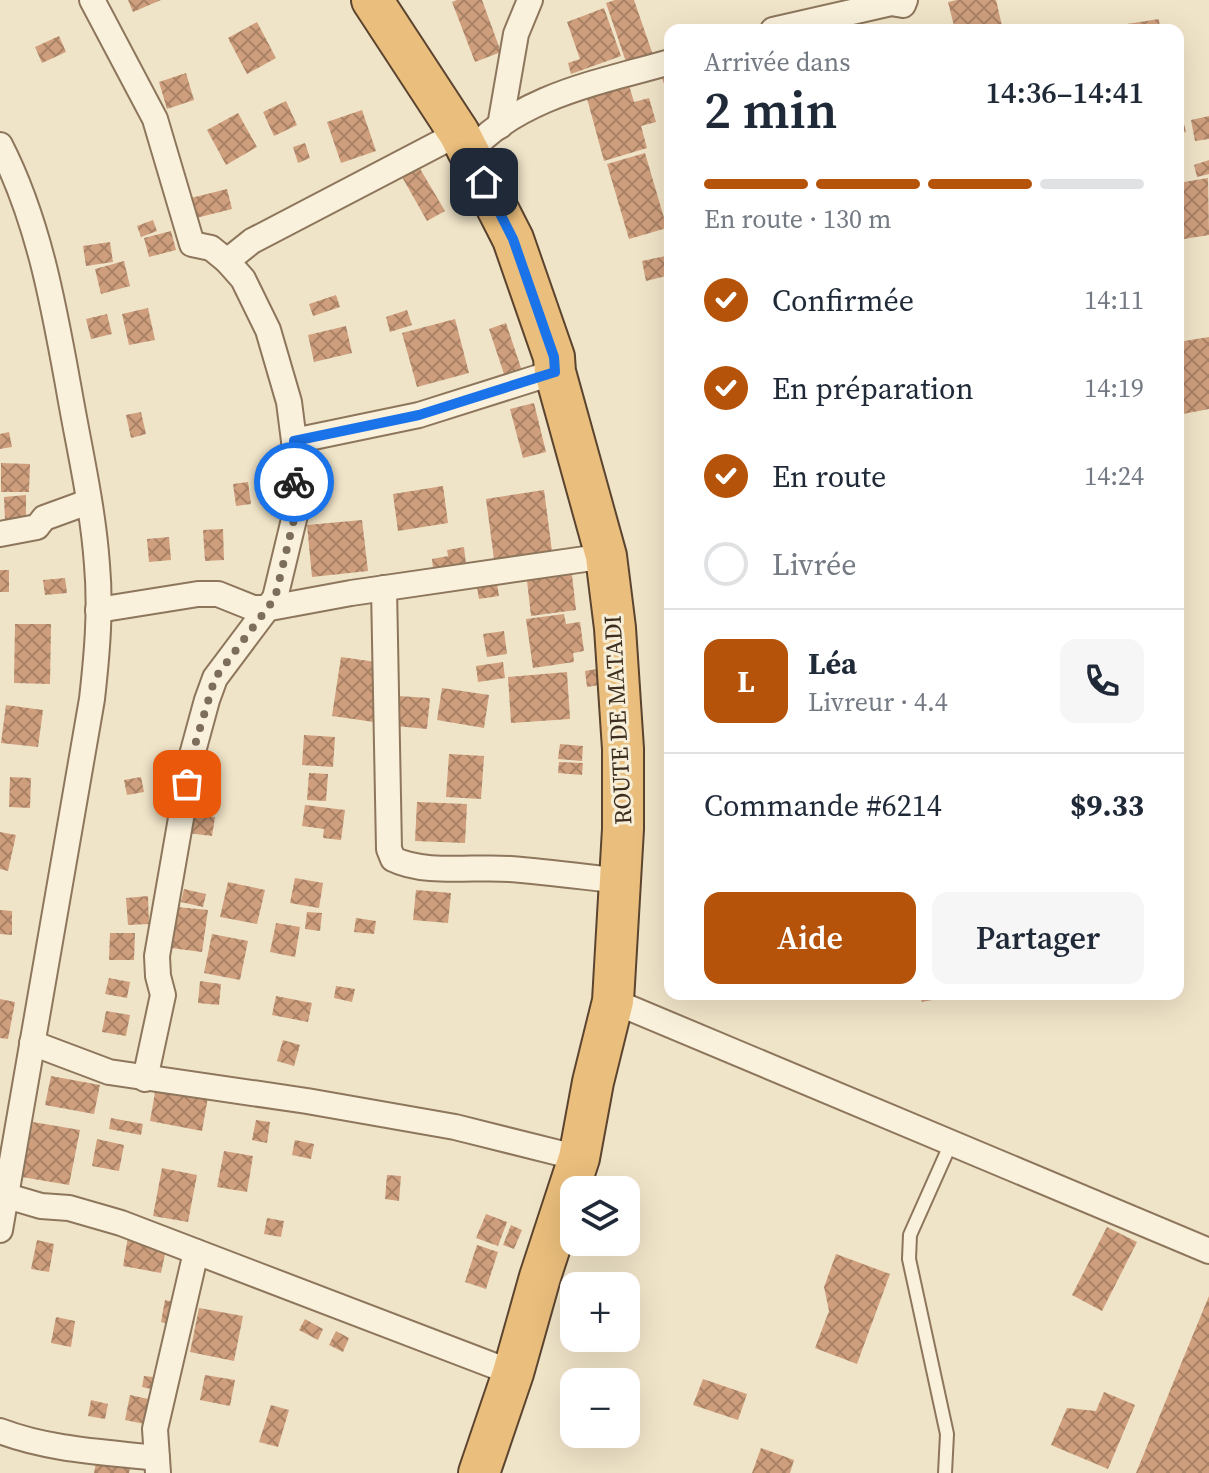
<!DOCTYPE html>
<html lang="fr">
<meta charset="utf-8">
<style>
body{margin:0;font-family:"Source Serif 4",serif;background:#f6f6f7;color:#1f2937;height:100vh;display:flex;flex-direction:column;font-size:30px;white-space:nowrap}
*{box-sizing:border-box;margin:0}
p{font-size:26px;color:#747a83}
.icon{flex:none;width:44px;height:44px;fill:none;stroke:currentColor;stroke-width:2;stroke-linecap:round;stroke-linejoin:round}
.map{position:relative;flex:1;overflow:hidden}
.side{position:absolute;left:664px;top:24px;width:520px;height:976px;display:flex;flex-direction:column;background:#fff;border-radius:16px;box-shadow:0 8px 32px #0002}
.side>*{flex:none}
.fabs{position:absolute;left:560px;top:1176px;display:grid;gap:16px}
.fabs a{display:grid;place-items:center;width:80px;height:80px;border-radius:16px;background:#fff;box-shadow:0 8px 32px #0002;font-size:40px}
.pin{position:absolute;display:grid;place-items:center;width:68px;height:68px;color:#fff;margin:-34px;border-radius:16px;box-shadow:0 4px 12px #0006}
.courier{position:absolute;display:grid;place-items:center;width:80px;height:80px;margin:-40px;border:6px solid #1a73e8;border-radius:50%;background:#fff;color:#222;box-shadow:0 2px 10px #0007}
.summary em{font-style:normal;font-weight:600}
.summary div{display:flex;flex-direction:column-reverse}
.summary{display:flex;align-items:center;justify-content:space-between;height:136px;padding:0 40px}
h1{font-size:52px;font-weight:600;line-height:60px}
.bar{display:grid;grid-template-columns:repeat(4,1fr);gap:12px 8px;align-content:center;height:96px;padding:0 40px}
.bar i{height:10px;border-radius:6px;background:#e0e1e3}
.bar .active{background:#b45309}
.bar p{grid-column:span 4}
.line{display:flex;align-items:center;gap:20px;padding:0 40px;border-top:2px solid #e0e1e3}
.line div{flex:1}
.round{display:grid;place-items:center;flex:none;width:84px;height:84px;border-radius:16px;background:#f6f6f7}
ol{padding:0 40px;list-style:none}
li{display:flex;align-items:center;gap:24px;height:88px}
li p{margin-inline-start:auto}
li .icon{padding:8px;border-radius:50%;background:#b45309;color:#fff;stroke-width:4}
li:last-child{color:#747a83}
li i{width:44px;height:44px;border:4px solid #e0e1e3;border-radius:50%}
.button{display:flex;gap:16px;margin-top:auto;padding:16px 40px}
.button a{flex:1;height:92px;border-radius:16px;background:#b45309;color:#fff;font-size:32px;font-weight:600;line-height:92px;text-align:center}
.button a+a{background:#f6f6f7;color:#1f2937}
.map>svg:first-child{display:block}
.building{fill:url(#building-cross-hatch)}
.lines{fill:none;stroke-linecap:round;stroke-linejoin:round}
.service-casing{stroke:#8d765c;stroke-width:16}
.minor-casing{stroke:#8d765c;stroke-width:28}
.trunk-casing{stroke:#5b4430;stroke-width:44}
.service{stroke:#faf1dc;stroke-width:12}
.minor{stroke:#faf1dc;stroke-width:24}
.trunk{stroke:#eabe7c;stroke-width:40}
.done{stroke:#7c6e5b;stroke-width:8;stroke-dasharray:0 14.4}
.route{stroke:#1a73e8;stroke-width:10}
.labels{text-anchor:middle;stroke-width:6;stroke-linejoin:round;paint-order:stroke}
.street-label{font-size:24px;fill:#3d2e20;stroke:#f7eed8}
</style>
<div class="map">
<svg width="1209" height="1473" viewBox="0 0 1209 1473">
<defs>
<pattern id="building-cross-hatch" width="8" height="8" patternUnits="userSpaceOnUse" patternTransform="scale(2)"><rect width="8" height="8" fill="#cf9f7d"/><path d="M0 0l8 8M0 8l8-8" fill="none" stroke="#a98266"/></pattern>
</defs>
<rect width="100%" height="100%" fill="#f0e4c8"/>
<!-- building -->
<g class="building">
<polygon points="128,0 161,0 133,12"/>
<polygon points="457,0 482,0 501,52 475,62 452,2"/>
<polygon points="615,0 634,0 654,58 628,68 606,3"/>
<polygon points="957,0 996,0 1003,30 955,30 948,2"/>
<polygon points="604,8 621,56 571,74 568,63 580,59 567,22"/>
<polygon points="1159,19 1160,30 1114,30 1114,26"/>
<polygon points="257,22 276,58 247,74 228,38"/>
<polygon points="59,36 66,52 42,63 35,47"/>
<polygon points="670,70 670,100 660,73"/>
<polygon points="186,73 194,100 167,109 159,82"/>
<polygon points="627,78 634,102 649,98 656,122 641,126 647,148 604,161 585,91"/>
<polygon points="1178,99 1186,132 1178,134"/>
<polygon points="286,101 297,125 274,136 263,112"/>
<polygon points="362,110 376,151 341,163 327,122"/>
<polygon points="238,113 257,147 226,165 207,130"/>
<polygon points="1209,116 1209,139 1195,141 1191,120"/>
<polygon points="305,143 310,158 298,163 293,147"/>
<polygon points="645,153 667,228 629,239 607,164"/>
<polygon points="1209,160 1209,174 1197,177 1194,165"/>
<polygon points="419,167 445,211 427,221 402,177"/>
<polygon points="1208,178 1209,235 1178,240 1178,183"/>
<polygon points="227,189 232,209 196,218 191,198"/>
<polygon points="153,220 157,231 141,237 137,226"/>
<polygon points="171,231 176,250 149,257 144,238"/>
<polygon points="110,242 113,262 86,266 83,246"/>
<polygon points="670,255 670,275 646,281 642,261"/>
<polygon points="124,261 130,286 101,294 95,269"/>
<polygon points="336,295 340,307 313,316 309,304"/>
<polygon points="148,308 155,340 129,345 122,314"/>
<polygon points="407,310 412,325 390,332 386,317"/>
<polygon points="107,314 112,334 91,339 86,319"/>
<polygon points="455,319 469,373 417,387 402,333"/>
<polygon points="506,323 523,374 506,380 489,329"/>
<polygon points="346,326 352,353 314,362 308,335"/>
<polygon points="1209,337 1209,409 1183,414 1178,384 1178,342"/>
<polygon points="534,403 546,452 523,458 510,409"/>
<polygon points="141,412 146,434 131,438 126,415"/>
<polygon points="9,432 12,447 0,449 0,434"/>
<polygon points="1,463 30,464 29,492 1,492"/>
<polygon points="248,482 251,504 236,506 233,484"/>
<polygon points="443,486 448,523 398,531 393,494"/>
<polygon points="544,490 552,551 494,559 486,499"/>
<polygon points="26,495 26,519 5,520 4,497"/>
<polygon points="362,520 368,571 312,577 307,525"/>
<polygon points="223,529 224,560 205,561 203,530"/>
<polygon points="169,537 171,560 149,562 147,539"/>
<polygon points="464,547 467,572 434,577 432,559 448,556 447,550"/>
<polygon points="571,566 576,610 531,616 526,572"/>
<rect x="0" y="570" width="9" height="22"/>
<polygon points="65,578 67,593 45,595 43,580"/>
<polygon points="496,578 499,596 479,599 476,581"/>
<polygon points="564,614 566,624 580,622 584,651 573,653 574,662 533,668 526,619"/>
<polygon points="15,624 51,624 50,684 14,683"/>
<polygon points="504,631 507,654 487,657 483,634"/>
<polygon points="341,657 383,663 374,722 332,716"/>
<polygon points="503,662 505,678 478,682 476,666"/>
<polygon points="597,669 599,685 587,687 585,671"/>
<polygon points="567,672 570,719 511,723 508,677"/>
<polygon points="442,688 489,695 484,728 437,720"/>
<polygon points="398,696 430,698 427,729 396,726"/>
<polygon points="6,705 43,710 38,747 1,743"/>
<polygon points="304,735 335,737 333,767 302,765"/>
<polygon points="560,744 583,746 582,761 558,759"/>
<polygon points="449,754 484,756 481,799 446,797"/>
<polygon points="559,762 583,763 582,775 558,773"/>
<polygon points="309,773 328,774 326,801 307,800"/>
<polygon points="10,777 31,778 30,808 9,807"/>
<polygon points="141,777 144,792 127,795 124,780"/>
<polygon points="417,802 467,804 465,843 415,841"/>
<polygon points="305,805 345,810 341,840 323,838 324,829 302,826"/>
<polygon points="190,813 215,817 212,836 187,833"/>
<polygon points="0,832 16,835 8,871 0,869"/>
<polygon points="295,878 323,883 319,908 290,903"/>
<polygon points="228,882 265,890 257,924 220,917"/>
<polygon points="184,889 206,894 203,907 181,902"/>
<polygon points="416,890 451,893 448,923 413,920"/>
<polygon points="148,896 149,924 128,925 126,898"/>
<polygon points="177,907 208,910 202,952 171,948"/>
<polygon points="0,910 12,911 12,935 0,934"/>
<polygon points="307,912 322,913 320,931 305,929"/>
<polygon points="356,918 376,921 374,934 354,932"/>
<polygon points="276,923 300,927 295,957 270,952"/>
<polygon points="110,933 135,933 134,960 109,960"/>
<polygon points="212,934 248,941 240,980 204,973"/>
<polygon points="109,978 130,982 127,998 105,994"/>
<polygon points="200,981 221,984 219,1005 198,1003"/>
<polygon points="336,986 355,989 352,1002 334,998"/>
<polygon points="920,994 957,994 957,995 922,1002"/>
<polygon points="276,996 312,1003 308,1022 272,1015"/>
<polygon points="0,999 15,1002 8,1039 0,1038"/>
<polygon points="106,1011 130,1015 126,1036 102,1032"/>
<polygon points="283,1040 300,1045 294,1066 277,1061"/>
<polygon points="51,1076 100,1085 94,1114 45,1105"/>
<polygon points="156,1087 208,1097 202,1131 150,1121"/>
<polygon points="111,1118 143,1124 141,1135 109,1129"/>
<polygon points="256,1120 270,1122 267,1143 252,1140"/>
<polygon points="33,1122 80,1130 69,1185 22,1177"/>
<polygon points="97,1139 124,1145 119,1171 92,1166"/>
<polygon points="295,1140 314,1144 311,1159 292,1155"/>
<polygon points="224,1151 253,1156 247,1192 217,1187"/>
<polygon points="162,1168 197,1175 188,1222 153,1216"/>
<polygon points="387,1175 401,1176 399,1201 385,1199"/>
<polygon points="486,1214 507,1222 498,1246 476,1238"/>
<polygon points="267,1218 284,1221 281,1237 264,1234"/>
<polygon points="511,1225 522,1230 514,1249 503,1245"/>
<polygon points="1107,1227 1137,1242 1102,1311 1072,1295"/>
<polygon points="128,1237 167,1245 161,1273 123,1266"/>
<polygon points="37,1240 54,1244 49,1272 31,1269"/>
<polygon points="477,1245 498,1252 486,1289 465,1282"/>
<polygon points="836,1254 890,1274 857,1364 815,1348 829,1311 824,1287"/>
<polygon points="1209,1296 1209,1473 1136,1473"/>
<polygon points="165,1300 177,1303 173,1325 161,1322"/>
<polygon points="199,1308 243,1316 234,1361 190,1352"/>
<polygon points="56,1317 75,1321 71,1347 51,1343"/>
<polygon points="305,1319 323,1329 318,1340 299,1330"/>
<polygon points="336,1331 349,1338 343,1352 329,1345"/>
<polygon points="205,1375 235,1380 230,1406 200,1400"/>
<polygon points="144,1376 153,1377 151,1389 142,1387"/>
<polygon points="703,1379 747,1394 738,1420 693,1405"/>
<polygon points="1104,1392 1135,1405 1108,1469 1051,1445 1067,1408 1096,1411"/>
<polygon points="130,1395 153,1400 149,1425 125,1420"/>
<polygon points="91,1400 108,1404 105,1419 88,1416"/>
<polygon points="271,1405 289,1410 278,1447 259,1442"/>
<polygon points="761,1448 794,1460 790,1473 752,1473"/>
<polygon points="97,1457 131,1463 129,1473 94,1473"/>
</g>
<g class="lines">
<!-- service casing -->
<g class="service-casing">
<polyline id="service" points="945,1473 947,1434 909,1259 910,1235 951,1143"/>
</g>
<!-- minor casing -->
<g class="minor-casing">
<g id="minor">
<polyline points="92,0 155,119 192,244 211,248 227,261 243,279 268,330 289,402 294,441 295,515 275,598 215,678 207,700 192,755 157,956 158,976 163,995 145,1079"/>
<polyline points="773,30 891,3 903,5 905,0"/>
<polyline points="500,126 516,34 530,0"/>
<path d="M0 145C39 221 54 307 69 390 79 448 93 507 97 565 101 610 97 654 92 699L0 1230"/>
<path d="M469 153C518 96 601 82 670 62"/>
<polyline points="227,261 252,241 459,133"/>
<polyline points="294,441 419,415 555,372"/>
<polyline points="0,534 37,527 44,518 88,502"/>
<path d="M384 588 389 849 393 859C425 875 475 866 510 869 547 872 585 877 622 881"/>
<polyline points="98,610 198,594 218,594 253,608 270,608 351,593 606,556"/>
<polyline points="613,1001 1209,1251"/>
<polyline points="32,1043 109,1072 307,1101 455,1127 579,1158"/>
<polyline points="0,1194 41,1206 69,1208 121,1223 513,1373"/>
<path d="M0 1431C50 1450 104 1452 157 1458"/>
<polyline points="158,1473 155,1429 196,1252"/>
</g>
</g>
<!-- trunk casing -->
<g class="trunk-casing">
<polyline id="trunk" points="372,0 459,133 513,239 554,357 555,372 606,556 615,628 623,749 623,829 613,1001 593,1082 579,1158 540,1277 513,1373 479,1473"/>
</g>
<!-- service -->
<use href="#service" class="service"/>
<!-- minor -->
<use href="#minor" class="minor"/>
<!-- trunk -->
<use href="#trunk" class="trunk"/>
</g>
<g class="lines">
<!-- done -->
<polyline class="done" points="187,784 192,755 215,678 275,598 295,515 294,482"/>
<!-- route -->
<polyline class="route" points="294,482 294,441 419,415 555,372 554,357 513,239 484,182"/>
</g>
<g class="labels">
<!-- street labels -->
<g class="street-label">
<text transform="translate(618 720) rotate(-93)" y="8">ROUTE DE MATADI</text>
</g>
</g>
</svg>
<div class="fabs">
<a><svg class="icon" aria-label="layers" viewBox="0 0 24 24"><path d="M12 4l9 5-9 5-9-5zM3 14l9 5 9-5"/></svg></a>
<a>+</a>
<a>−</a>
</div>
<div class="pin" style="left:187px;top:784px;background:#ea580c"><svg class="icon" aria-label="bag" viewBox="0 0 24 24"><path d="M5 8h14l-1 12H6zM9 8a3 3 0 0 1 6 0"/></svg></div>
<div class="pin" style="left:484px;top:182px;background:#1f2937"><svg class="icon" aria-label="home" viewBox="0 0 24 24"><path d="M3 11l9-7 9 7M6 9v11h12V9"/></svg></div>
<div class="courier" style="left:294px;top:482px"><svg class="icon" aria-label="bike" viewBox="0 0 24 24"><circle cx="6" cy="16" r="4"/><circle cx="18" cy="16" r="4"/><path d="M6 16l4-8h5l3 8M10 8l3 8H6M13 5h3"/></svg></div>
<section class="side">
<div class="summary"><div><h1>2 min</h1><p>Arrivée dans</p></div><em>14:36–14:41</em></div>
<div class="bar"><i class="active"></i><i class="active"></i><i class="active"></i><i></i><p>En route · 130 m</p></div>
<ol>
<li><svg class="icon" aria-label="check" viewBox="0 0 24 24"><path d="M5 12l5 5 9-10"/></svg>Confirmée<p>14:11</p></li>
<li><svg class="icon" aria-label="check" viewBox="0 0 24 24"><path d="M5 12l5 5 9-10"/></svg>En préparation<p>14:19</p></li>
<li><svg class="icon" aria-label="check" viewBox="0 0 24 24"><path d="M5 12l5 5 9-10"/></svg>En route<p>14:24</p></li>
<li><i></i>Livrée</li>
</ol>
<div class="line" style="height:144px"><b class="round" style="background:#b45309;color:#fff">L</b><div><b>Léa</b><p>Livreur · 4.4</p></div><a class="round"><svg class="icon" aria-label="phone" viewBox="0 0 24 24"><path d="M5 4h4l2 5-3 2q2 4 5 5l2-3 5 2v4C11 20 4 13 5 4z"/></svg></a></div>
<div class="line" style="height:104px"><div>Commande #6214</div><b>$9.33</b></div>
<div class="button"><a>Aide</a><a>Partager</a></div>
</section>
</div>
